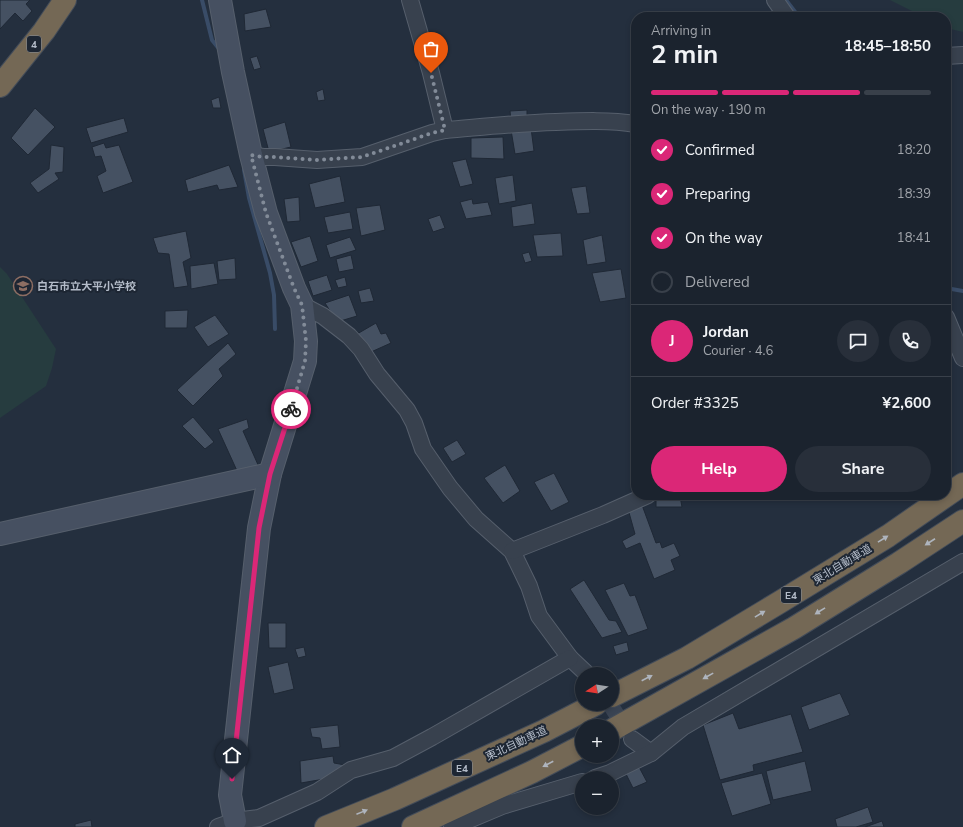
<!DOCTYPE html>
<meta charset="utf-8">
<style>
body{margin:0;font-family:"Nunito Sans","Noto Sans JP",sans-serif;background:#282f3a;color:#f1f3f6;height:100vh;display:flex;flex-direction:column;font-size:15px;white-space:nowrap}
*{box-sizing:border-box;margin:0}
p{font-size:13px;color:#a0a4aa}
.icon{flex:none;width:22px;height:22px;fill:none;stroke:currentColor;stroke-width:2;stroke-linecap:round;stroke-linejoin:round}
.map{position:relative;flex:1;overflow:hidden}
.drawer{position:absolute;left:631px;top:12px;width:320px;height:488px;display:flex;flex-direction:column;background:#1b232e;border-radius:16px;box-shadow:0 2px 6px #0003,0 0 0 1px #39404a}
.drawer>*{flex:none}
.needle{width:26px;rotate:258deg}
.fabs{position:absolute;left:575px;top:667px;display:grid;gap:8px}
.fabs a{display:grid;place-items:center;width:44px;height:44px;border-radius:50%;background:#1b232e;box-shadow:0 2px 6px #0003,0 0 0 1px #39404a;font-size:20px}
.pin{position:absolute;display:grid;place-items:center;width:34px;height:34px;color:#fff;margin:-41px -17px;border-radius:50% 50% 50% 0;rotate:-45deg;box-shadow:0 0 4px #0007}
.pin .icon{rotate:45deg}
.courier{position:absolute;display:grid;place-items:center;width:40px;height:40px;margin:-20px;border:3px solid #db2777;border-radius:50%;background:#fff;color:#222;box-shadow:0 1px 5px #0007}
.head em{font-style:normal;font-weight:700}
.head div{display:flex;flex-direction:column-reverse}
.head{display:flex;align-items:center;justify-content:space-between;height:68px;padding:0 20px}
h1{font-size:26px;font-weight:700;line-height:30px}
.bar{display:grid;grid-template-columns:repeat(4,1fr);gap:6px 4px;align-content:center;height:48px;padding:0 20px}
.bar i{height:5px;border-radius:3px;background:#39404a}
.bar .on{background:#db2777}
.bar p{grid-column:span 4}
.line{display:flex;align-items:center;gap:10px;padding:0 20px;border-top:1px solid #39404a}
.line div{flex:1}
.round{display:grid;place-items:center;flex:none;width:42px;height:42px;border-radius:21px;background:#282f3a}
ol{padding:0 20px;list-style:none}
li{display:flex;align-items:center;gap:12px;height:44px}
li p{margin-inline-start:auto}
li .icon{padding:4px;border-radius:50%;background:#db2777;color:#fff;stroke-width:4}
li:last-child{color:#a0a4aa}
li i{width:22px;height:22px;border:2px solid #39404a;border-radius:50%}
.button{display:flex;gap:8px;margin-top:auto;padding:8px 20px}
.button a{flex:1;height:46px;border-radius:24px;background:#db2777;color:#fff;font-size:16px;font-weight:700;line-height:46px;text-align:center}
.button a+a{background:#282f3a;color:#f1f3f6}
.map>svg:first-child{display:block}
.green{fill:#263c3f}
.lines{fill:none;stroke-linecap:round;stroke-linejoin:round}
.stream{stroke:#394c67;stroke-width:4}
.building{fill:#455162;stroke:#1f2835}
.street-tunnel{stroke:#3a4453;stroke-width:16;stroke-dasharray:16 8;stroke-linecap:butt}
.street-casing{stroke:#565f6c;stroke-width:18}
.secondary-casing{stroke:#565f6c;stroke-width:24}
.highway-casing{stroke:#434c59;stroke-width:24}
.street{stroke:#38414e;stroke-width:16}
.secondary{stroke:#465061;stroke-width:22}
.highway{stroke:#746855;stroke-width:22}
.oneway{fill:#aeb4bd}
.done{stroke:#828b98;stroke-width:4;stroke-dasharray:0 7.2}
.route{stroke:#db2777;stroke-width:5}
.labels{text-anchor:middle;stroke-width:4;stroke-linejoin:round;paint-order:stroke}
.shield{fill:#1d2633;stroke:#878f9c;stroke-width:1}
.shield-label{font-size:10px;font-weight:bold;fill:#b4bcc9}
.poi-label{font-size:11px;font-weight:bold;fill:#b4bcc9;stroke:#1d2633;text-anchor:start}
.street-label{font-size:11px;fill:#b4bcc9;stroke:#1d2633}
</style>
<div class="map">
<svg width="963" height="827" viewBox="0 0 963 827">
<rect width="100%" height="100%" fill="#242f3e"/>
<!-- green -->
<g class="green">
<polygon points="890,0 963,0 963,32 946,28 946,17 924,17"/>
<polygon points="0,267 7,274 56,349 52,368 46,386 0,418"/>
</g>
<g class="lines">
<!-- stream -->
<g class="stream">
<polyline points="202,0 212,40 220,50"/>
<polyline points="786,0 799,17"/>
<polyline points="244,170 249,198 270,273 274,295 275,329"/>
<polyline points="946,288 963,291"/>
</g>
</g>
<!-- building -->
<g class="building">
<polygon points="0,0 30,0 26,4 32,11 23,21 15,13 0,29"/>
<polygon points="266,9 271,27 245,31 244,14"/>
<polygon points="257,56 261,68 254,70 250,58"/>
<polygon points="323,89 325,100 318,101 316,92"/>
<polygon points="219,97 221,108 213,108 211,100"/>
<polygon points="35,108 55,127 28,155 11,138"/>
<polygon points="527,110 527,119 511,121 510,111"/>
<polygon points="124,118 128,132 91,143 86,128"/>
<polygon points="285,122 291,147 269,152 263,129"/>
<polygon points="531,128 534,151 515,154 511,130"/>
<polygon points="503,137 504,159 471,158 471,138"/>
<polygon points="104,143 106,148 119,145 133,182 103,193 97,176 106,171 101,156 95,157 92,147"/>
<polygon points="51,145 64,147 63,172 55,173 59,179 38,193 30,183 49,169"/>
<polygon points="466,159 473,184 460,187 452,162"/>
<polygon points="229,165 238,187 219,190 217,185 188,192 185,180"/>
<polygon points="513,175 516,201 499,204 495,178"/>
<polygon points="340,176 345,202 315,208 309,184"/>
<polygon points="586,186 590,213 577,214 571,188"/>
<polygon points="299,197 300,221 287,222 284,199"/>
<polygon points="472,199 473,204 488,202 492,215 466,219 460,202"/>
<polygon points="532,203 535,224 513,227 511,207"/>
<polygon points="380,205 385,230 361,236 356,208"/>
<polygon points="350,212 353,229 328,233 324,217"/>
<polygon points="440,215 445,228 433,232 428,219"/>
<polygon points="186,231 191,258 183,262 188,286 174,288 169,254 158,253 153,238"/>
<polygon points="561,233 563,256 537,257 533,235"/>
<polygon points="602,235 606,262 587,265 583,240"/>
<polygon points="310,236 318,261 301,267 291,242"/>
<polygon points="350,237 356,250 330,258 326,245"/>
<polygon points="529,252 532,261 525,263 522,254"/>
<polygon points="351,255 354,269 339,272 336,259"/>
<polygon points="235,258 236,279 219,280 217,261"/>
<polygon points="214,263 218,284 191,289 190,266"/>
<polygon points="621,269 626,298 600,302 592,273"/>
<polygon points="327,275 332,290 313,296 308,281"/>
<polygon points="345,277 347,286 338,288 335,280"/>
<polygon points="370,288 374,301 361,303 358,291"/>
<polygon points="349,295 357,316 337,322 325,303"/>
<polygon points="188,310 187,328 165,328 165,311"/>
<polygon points="215,315 229,334 208,347 194,327"/>
<polygon points="376,323 381,334 386,333 391,343 371,352 357,334"/>
<polygon points="228,343 236,354 219,369 223,376 193,406 177,390"/>
<polygon points="193,417 214,442 205,449 182,426"/>
<polygon points="247,419 249,428 243,431 259,467 238,473 218,429"/>
<polygon points="457,440 466,454 452,462 443,448"/>
<polygon points="505,465 520,491 503,503 484,478"/>
<polygon points="554,473 569,502 551,511 534,482"/>
<polygon points="656,496 680,496 682,507 656,507"/>
<polygon points="642,505 656,543 660,542 662,548 674,543 680,556 671,560 675,570 654,579 640,543 626,549 622,541 635,534 628,509"/>
<polygon points="584,580 609,620 616,621 622,632 602,638 570,589"/>
<polygon points="624,583 630,596 635,595 648,629 628,636 605,590"/>
<polygon points="268,623 286,623 286,648 269,648"/>
<polygon points="627,642 629,651 616,655 613,646"/>
<polygon points="304,647 306,656 298,658 295,649"/>
<polygon points="288,662 294,689 274,694 268,667"/>
<polygon points="840,693 850,715 809,730 801,707"/>
<polygon points="733,713 739,729 791,714 803,752 753,765 754,771 720,780 703,725"/>
<polygon points="338,725 340,747 322,749 320,738 312,737 310,728"/>
<polygon points="333,756 334,763 345,765 336,777 301,783 300,761"/>
<polygon points="805,761 812,791 773,800 766,771"/>
<polygon points="639,767 647,782 633,788 626,774"/>
<polygon points="762,773 771,804 732,816 721,783"/>
<polygon points="868,807 873,822 856,827 837,827 835,819"/>
<polygon points="91,820 92,827 75,827 75,824"/>
<polygon points="882,821 884,827 865,827"/>
</g>
<g class="lines">
<!-- street-tunnel -->
<polyline class="street-tunnel" points="610,704 628,733"/>
<!-- street casing -->
<g class="street-casing">
<g id="street">
<polyline points="410,0 431,73 445,130"/>
<polyline points="775,0 787,17"/>
<polyline points="946,56 963,55"/>
<path d="M251 155 263 157H275L317 160 362 157 432 133 445 130C482 127 519 123 556 122 583 121 610 120 636 124"/>
<polyline points="302,305 323,316 349,336 361,349 377,374 407,410 414,423 423,449 450,488 476,519 512,551 529,586 539,616 570,658 587,674"/>
<polyline points="946,317 963,358"/>
<polyline points="512,551 603,515 648,495"/>
<polyline points="632,739 651,753"/>
<polyline points="595,778 610,773 651,753 683,727 963,562"/>
<polyline points="218,827 235,821 259,818 317,792 351,770 393,758 432,737 570,658"/>
<polyline points="452,827 502,806 582,782"/>
</g>
</g>
<!-- secondary casing -->
<g class="secondary-casing">
<g id="secondary">
<polyline points="220,0 233,72 240,104 251,155 266,213 294,288 302,305 306,341 305,361 301,374 270,474 259,528 230,795 235,821"/>
<polyline points="0,534 270,474"/>
</g>
</g>
<!-- highway casing -->
<g class="highway-casing">
<g id="highway">
<polyline points="0,86 44,31 65,0"/>
<polyline points="612,696 687,658 780,602 888,536 963,484"/>
<polyline points="612,730 794,628 899,563 963,521"/>
<polyline points="326,827 395,799 544,731 596,704"/>
<polyline points="413,827 532,772 582,746"/>
</g>
</g>
<!-- street -->
<use href="#street" class="street"/>
<!-- secondary -->
<use href="#secondary" class="secondary"/>
<!-- highway -->
<use href="#highway" class="highway"/>
</g>
<!-- one-way arrows -->
<defs><path id="oneway-solid" d="M-6-.8H1V-3.2L6.5 0L1 3.2V.8H-6Z"/></defs>
<g class="oneway">
<use href="#oneway-solid" transform="translate(883 539) rotate(-32)"/>
<use href="#oneway-solid" transform="translate(930 542) rotate(147)"/>
<use href="#oneway-solid" transform="translate(820 611) rotate(148)"/>
<use href="#oneway-solid" transform="translate(760 614) rotate(-31)"/>
<use href="#oneway-solid" transform="translate(708 676) rotate(151)"/>
<use href="#oneway-solid" transform="translate(647 678) rotate(-27)"/>
<use href="#oneway-solid" transform="translate(548 764) rotate(152)"/>
<use href="#oneway-solid" transform="translate(362 812) rotate(-22)"/>
</g>
<g class="lines">
<!-- done -->
<polyline class="done" points="291,409 305,361 306,341 302,305 294,288 266,213 251,155 263,157 275,157 317,160 362,157 432,133 445,130 431,73"/>
<!-- route -->
<polyline class="route" points="232,779 259,528 270,474 291,409"/>
</g>
<!-- icons -->
<defs>
<g id="school-ring" transform="scale(1)"><circle r="9.5" fill="#1d2633" stroke="#8d6e63" stroke-width="1.5"/><path d="M0-5L7-2L0 1L-7-2ZM-4 1L0 2.5L4 1V4Q0 6-4 4Z" fill="#8d6e63"/></g>
</defs>
<g fill-rule="evenodd">
<use href="#school-ring" x="23" y="286"/>
</g>
<g class="labels">
<!-- shield labels -->
<g class="shield">
<rect x="27" y="36" width="14" height="16" rx="3"/>
<rect x="781" y="587" width="20" height="16" rx="3"/>
<rect x="452" y="760" width="20" height="16" rx="3"/>
</g>
<g class="shield-label">
<text x="34" y="48">4</text>
<text x="791" y="599">E4</text>
<text x="462" y="772">E4</text>
</g>
<!-- poi labels -->
<g class="poi-label">
<text x="37" y="290">白石市立大平小学校</text>
</g>
<!-- street labels -->
<g class="street-label">
<text transform="translate(842 564) rotate(-31)" y="4">東北自動車道</text>
<text transform="translate(516 743) rotate(-25)" y="4">東北自動車道</text>
</g>
</g>
</svg>
<div class="fabs">
<a><svg class="needle" viewBox="-14 -14 28 28"><path d="M0-13l5 13h-10z" fill="#e53935"/><path d="M0 13l5-13h-10z" fill="#a0a4aa"/></svg></a>
<a>+</a>
<a>−</a>
</div>
<div class="pin" style="left:431px;top:73px;background:#ea580c"><svg class="icon" aria-label="bag" viewBox="0 0 24 24"><path d="M5 8h14l-1 12H6zM9 8a3 3 0 0 1 6 0"/></svg></div>
<div class="pin" style="left:232px;top:779px;background:#1f2937"><svg class="icon" aria-label="home" viewBox="0 0 24 24"><path d="M3 11l9-7 9 7M6 9v11h12V9"/></svg></div>
<div class="courier" style="left:291px;top:409px"><svg class="icon" aria-label="bike" viewBox="0 0 24 24"><circle cx="6" cy="16" r="4"/><circle cx="18" cy="16" r="4"/><path d="M6 16l4-8h5l3 8M10 8l3 8H6M13 5h3"/></svg></div>
<section class="drawer">
<div class="head"><div><h1>2 min</h1><p>Arriving in</p></div><em>18:45–18:50</em></div>
<div class="bar"><i class="on"></i><i class="on"></i><i class="on"></i><i></i><p>On the way · 190 m</p></div>
<ol>
<li><svg class="icon" aria-label="check" viewBox="0 0 24 24"><path d="M5 12l5 5 9-10"/></svg>Confirmed<p>18:20</p></li>
<li><svg class="icon" aria-label="check" viewBox="0 0 24 24"><path d="M5 12l5 5 9-10"/></svg>Preparing<p>18:39</p></li>
<li><svg class="icon" aria-label="check" viewBox="0 0 24 24"><path d="M5 12l5 5 9-10"/></svg>On the way<p>18:41</p></li>
<li><i></i>Delivered</li>
</ol>
<div class="line" style="height:72px"><b class="round" style="background:#db2777;color:#fff">J</b><div><b>Jordan</b><p>Courier · 4.6</p></div><a class="round"><svg class="icon" aria-label="chat" viewBox="0 0 24 24"><path d="M4 5h16v11H9l-5 4z"/></svg></a><a class="round"><svg class="icon" aria-label="phone" viewBox="0 0 24 24"><path d="M5 4h4l2 5-3 2q2 4 5 5l2-3 5 2v4C11 20 4 13 5 4z"/></svg></a></div>
<div class="line" style="height:52px"><div>Order #3325</div><b>¥2,600</b></div>
<div class="button"><a>Help</a><a>Share</a></div>
</section>
</div>
